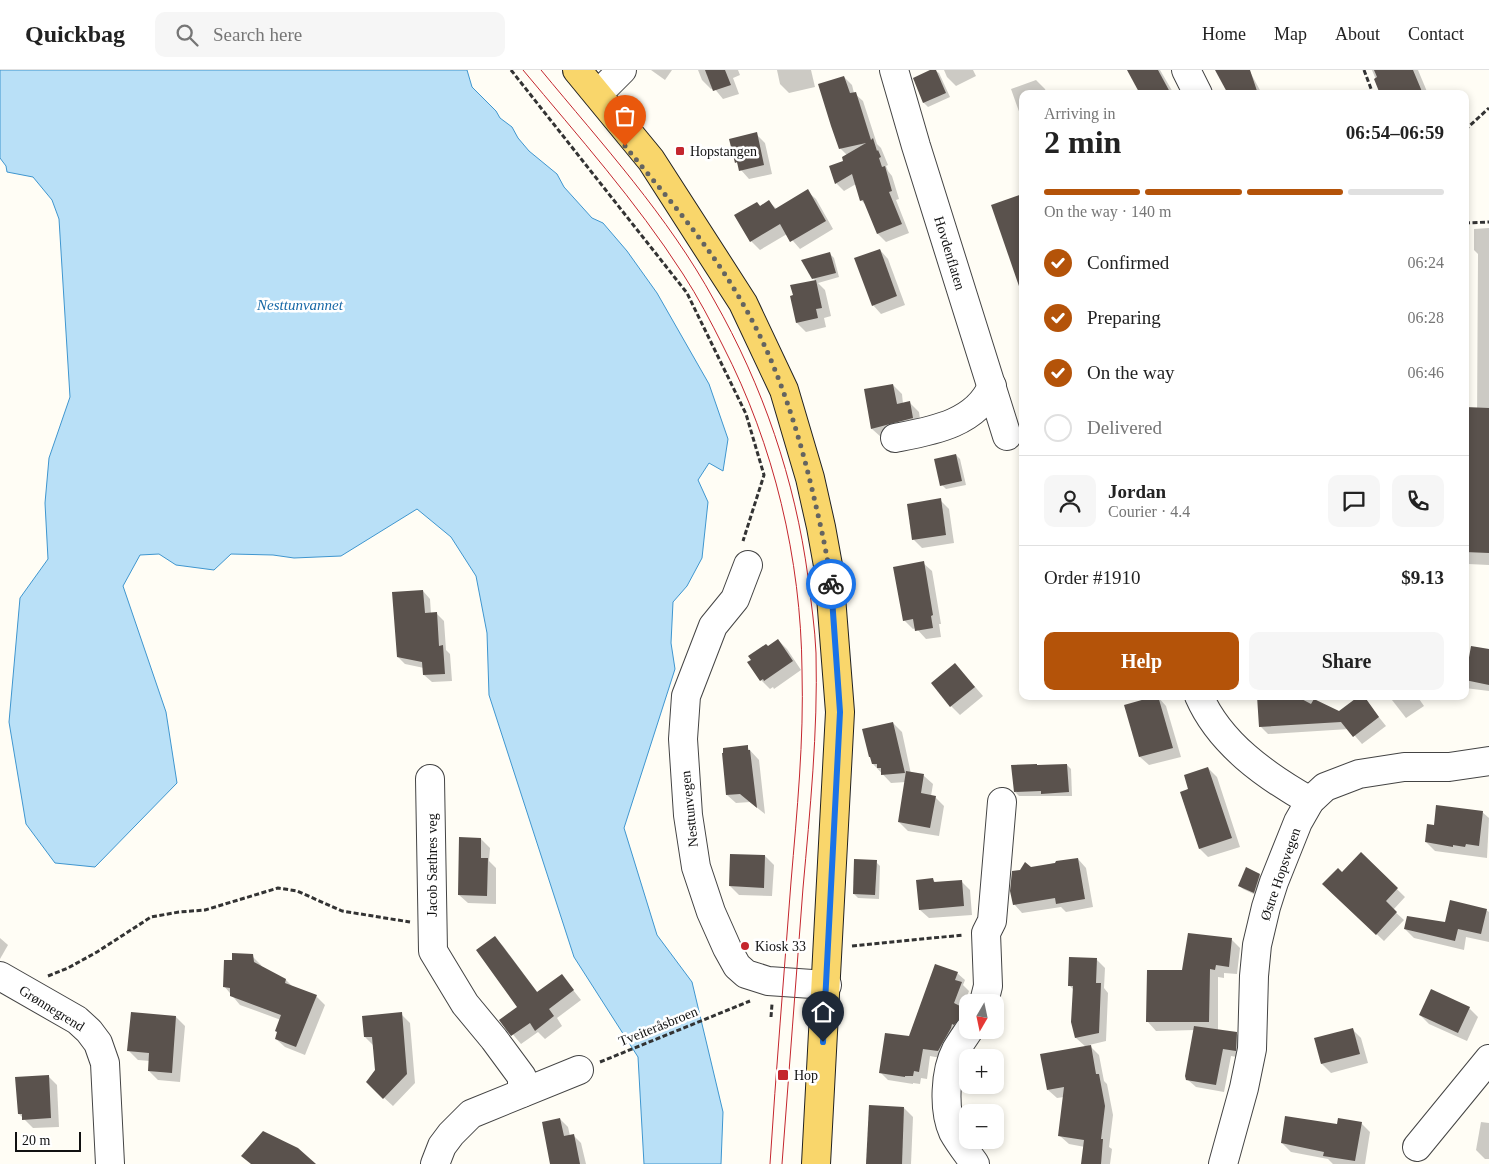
<!DOCTYPE html>
<meta charset="utf-8">
<style>
body{margin:0;font-family:Georgia,serif;background:#f6f6f6;color:#222;height:100vh;display:flex;flex-direction:column;font-size:19px;white-space:nowrap}
*{box-sizing:border-box;margin:0}
p{font-size:16px;color:#767676}
.icon{flex:none;width:28px;height:28px;fill:none;stroke:currentColor;stroke-width:2;stroke-linecap:round;stroke-linejoin:round}
.map{position:relative;flex:1;overflow:hidden}
.side{position:absolute;left:1019px;top:20px;width:450px;height:610px;display:flex;flex-direction:column;background:#fff;border-radius:10px;box-shadow:0 2px 8px #0003}
.side>*{flex:none}
.needle{width:32px;rotate:189deg}
.tools{position:absolute;left:959px;top:924px;display:grid;gap:10px}
.tools a{display:grid;place-items:center;width:45px;height:45px;border-radius:10px;background:#fff;box-shadow:0 2px 8px #0003;font-size:25px}
.scale{position:absolute;left:15px;bottom:12px;width:66px;box-sizing:border-box;padding-left:5px;border:2px solid #111;border-top:0;font-size:14px;line-height:18px;white-space:nowrap;color:#111;-webkit-text-stroke:4px #fff;paint-order:stroke}
.pin{position:absolute;display:grid;place-items:center;width:42px;height:42px;color:#fff;margin:-51px -21px;border-radius:50% 50% 50% 0;rotate:-45deg;box-shadow:0 0 5px #0007}
.pin .icon{rotate:45deg}
.courier{position:absolute;display:grid;place-items:center;width:50px;height:50px;margin:-25px;border:4px solid #1a73e8;border-radius:50%;background:#fff;color:#222;box-shadow:0 1px 6px #0007}
.overview em{font-style:normal;font-weight:700}
.overview div{display:flex;flex-direction:column-reverse}
.overview{display:flex;align-items:center;justify-content:space-between;height:85px;padding:0 25px}
h1{font-size:32px;font-weight:700;line-height:38px}
.bar{display:grid;grid-template-columns:repeat(4,1fr);gap:8px 5px;align-content:center;height:60px;padding:0 25px}
.bar i{height:6px;border-radius:4px;background:#e0e0e0}
.bar .active{background:#b45309}
.bar p{grid-column:span 4}
.line{display:flex;align-items:center;gap:12px;padding:0 25px;border-top:1px solid #e0e0e0}
.line div{flex:1}
.round{display:grid;place-items:center;flex:none;width:52px;height:52px;border-radius:10px;background:#f6f6f6}
ol{padding:0 25px;list-style:none}
li{display:flex;align-items:center;gap:15px;height:55px}
li p{margin-inline-start:auto}
li .icon{padding:5px;border-radius:50%;background:#b45309;color:#fff;stroke-width:4}
li:last-child{color:#767676}
li i{width:28px;height:28px;border:2px solid #e0e0e0;border-radius:50%}
.action{display:flex;gap:10px;margin-top:auto;padding:10px 25px}
.action a{flex:1;height:58px;border-radius:10px;background:#b45309;color:#fff;font-size:20px;font-weight:700;line-height:58px;text-align:center}
.action a+a{background:#f6f6f6;color:#222}
header{display:flex;align-items:center;gap:30px;box-sizing:border-box;height:70px;padding:0 25px;background:#fff;border-bottom:1px solid #e0e0e0}
header strong{font-size:24px}
nav{display:flex;gap:28px;margin-inline-start:auto;font-size:18px}
.search{width:350px;height:45px;background:#f6f6f6;display:flex;align-items:center;gap:12px;box-sizing:border-box;padding:0 18px;border-radius:10px;color:#767676;font-size:19px}
.map>svg:first-child{display:block}
.water{fill:#b9e0f7;stroke:#3f96cf}
.shadow{fill:#0003}
.building{fill:#5a524d}
.lines{fill:none;stroke-linecap:round;stroke-linejoin:round}
.minor-casing{stroke:#444;stroke-width:30}
.major-casing{stroke:#222;stroke-width:30}
.path{stroke:#333;stroke-width:3;stroke-dasharray:5 2.5;stroke-linecap:butt}
.minor{stroke:#fff;stroke-width:28}
.major{stroke:#f9d66b;stroke-width:28}
.tram{stroke:#c4262e;stroke-width:1}
.done{stroke:#646461;stroke-width:5;stroke-dasharray:0 9}
.route{stroke:#1a73e8;stroke-width:6}
.poi-dot{fill:#c4262e;stroke:#fff;stroke-width:2}
.labels{text-anchor:middle;stroke-width:5;stroke-linejoin:round;paint-order:stroke}
.poi-label{font-size:14px;fill:#111;stroke:#fff;text-anchor:start}
.street-label{font-size:14px;fill:#111;stroke:#fff}
.water-label{font-size:15px;font-style:italic;fill:#1768a6;stroke:#fff}
</style>
<header>
<strong>Quickbag</strong>
<div class="search"><svg class="icon" aria-label="search" viewBox="0 0 24 24"><circle cx="10" cy="10" r="6"/><path d="M15 15l6 6"/></svg>Search here</div>
<nav><a>Home</a><a>Map</a><a>About</a><a>Contact</a></nav>
</header>
<div class="map">
<svg width="1489" height="1094" viewBox="0 0 1489 1094">
<rect width="100%" height="100%" fill="#fffdf5"/>
<!-- water -->
<polygon class="water" points="0,0 467,0 472,17 496,41 500,48 512,57 518,68 529,81 557,104 564,117 592,148 603,153 627,181 657,223 709,314 728,369 723,401 709,393 698,410 708,432 702,488 687,516 673,532 671,573 675,599 624,758 657,865 692,912 723,1042 721,1094 644,1094 638,987 574,887 489,625 487,563 476,506 451,467 417,439 341,486 294,488 273,485 231,484 214,500 176,495 159,484 140,485 123,516 166,642 177,713 95,797 55,793 26,754 9,652 20,528 48,489 45,433 49,388 70,327 59,149 52,130 33,107 7,102 6,96 0,88"/>
<!-- shadow -->
<g class="shadow">
<polygon points="651,0 672,0 665,10"/>
<polygon points="698,0 738,0 740,5 733,8 739,24 723,29 714,18 711,19 702,10"/>
<polygon points="777,0 811,0 815,17 789,23 780,14"/>
<polygon points="934,0 939,3 950,27 928,37 924,33 914,9"/>
<polygon points="944,0 973,0 976,6 956,16 947,7"/>
<polygon points="1140,0 1160,0 1174,24 1141,24"/>
<polygon points="1217,0 1249,0 1262,24 1229,24"/>
<polygon points="1372,0 1418,0 1428,24 1382,24"/>
<polygon points="844,7 852,15 854,23 863,31 877,74 881,78 888,95 886,96 888,101 892,106 899,129 896,130 909,163 886,172 878,164 866,135 861,130 856,114 844,121 836,113 847,85 840,78"/>
<polygon points="1036,10 1045,19 1047,24 1022,24 1022,50 1011,19"/>
<polygon points="756,64 765,73 772,104 749,109 741,100 740,96 736,92"/>
<polygon points="807,121 816,129 833,159 800,179 787,164 760,180 751,171 736,146 757,133 761,137 769,132 777,139"/>
<polygon points="1017,127 1022,132 1022,216 1019,213"/>
<polygon points="1489,158 1489,495 1468,494 1465,491 1465,340 1477,353 1478,184 1474,180 1474,159"/>
<polygon points="880,180 888,189 905,235 881,244 873,235"/>
<polygon points="830,184 834,188 839,207 818,213 825,220 831,246 824,248 826,257 806,262 797,253 792,227 816,211 813,208"/>
<polygon points="893,315 902,324 903,334 910,333 919,342 921,357 881,367 872,359"/>
<polygon points="956,385 960,389 966,415 946,419 942,415"/>
<polygon points="940,430 949,439 954,473 922,478 914,470"/>
<polygon points="923,493 932,501 941,554 939,554 941,567 926,569 916,558 913,559 904,550"/>
<polygon points="423,521 430,529 431,544 436,543 444,551 446,580 450,584 452,611 432,612 424,605 424,598 405,594 398,587"/>
<polygon points="778,570 787,579 801,600 774,619 773,617 770,619 761,610 768,577"/>
<polygon points="1489,580 1489,621 1465,618 1465,594 1469,594"/>
<polygon points="956,595 983,626 960,645 951,636"/>
<polygon points="1258,626 1305,626 1339,643 1362,626 1386,656 1362,674 1349,659 1268,664 1260,656"/>
<polygon points="1398,626 1417,626 1424,636 1406,648 1392,630"/>
<polygon points="1158,627 1166,636 1181,687 1149,695 1140,687"/>
<polygon points="893,653 902,662 911,704 924,706 933,714 931,726 935,727 944,736 939,766 908,761 899,752 906,712 891,713 873,694"/>
<polygon points="747,677 759,690 765,744 750,732 736,733 727,725"/>
<polygon points="1067,695 1071,699 1072,726 1019,726 1015,722"/>
<polygon points="1208,698 1217,707 1240,777 1208,787 1200,779 1181,723 1190,720"/>
<polygon points="1482,742 1489,748 1487,788 1435,781 1426,772 1435,756"/>
<polygon points="481,769 490,778 489,791 496,798 496,834 468,833 459,825"/>
<polygon points="1361,784 1405,827 1393,840 1404,850 1384,871 1332,822 1342,804"/>
<polygon points="765,786 774,795 772,826 739,825 730,816"/>
<polygon points="1078,789 1086,798 1093,837 1066,842 1061,837 1022,843 1014,834 1030,799 1063,791"/>
<polygon points="876,792 880,796 879,829 858,828 854,824"/>
<polygon points="1260,805 1264,809 1258,826 1243,819 1239,815"/>
<polygon points="933,810 937,814 961,811 970,820 972,845 929,848 920,840"/>
<polygon points="1486,840 1489,842 1489,872 1466,867 1464,880 1414,868 1405,859 1446,854"/>
<polygon points="1189,864 1232,870 1240,878 1237,904 1224,903 1224,908 1218,907 1218,960 1236,963 1244,971 1243,988 1231,986 1224,1022 1196,1017 1188,1010 1195,960 1156,961 1148,952 1183,901"/>
<polygon points="0,868 8,875 0,889"/>
<polygon points="495,868 503,876 538,923 562,906 581,930 557,948 562,956 545,969 538,962 521,974 501,950 519,937"/>
<polygon points="252,886 261,895 262,897 286,910 293,917 316,926 325,935 305,985 285,977 276,969 281,950 240,935 224,916 233,891"/>
<polygon points="1097,890 1105,898 1104,918 1108,923 1106,971 1089,975 1099,985 1104,1011 1107,1014 1113,1045 1109,1077 1112,1079 1110,1094 1083,1094 1085,1077 1069,1074 1060,1066 1064,1027 1057,1028 1048,1020 1086,977 1076,968 1074,920 1069,915"/>
<polygon points="957,903 965,910 963,915 969,921 962,939 968,942 968,956 946,989 930,986 927,1009 921,1008 920,1014 913,1013 913,1014 888,1010 881,1003 910,968"/>
<polygon points="1431,921 1469,938 1478,947 1467,971 1429,954 1420,945"/>
<polygon points="401,944 410,953 415,1013 393,1036 367,1012 376,1000 374,976 365,967"/>
<polygon points="176,947 185,956 180,1012 158,1010 149,1001 150,991 138,990 129,981"/>
<polygon points="1352,959 1361,968 1368,993 1331,1003 1322,994 1315,969"/>
<polygon points="48,1006 57,1015 59,1057 33,1058 19,1044"/>
<polygon points="904,1038 913,1047 911,1094 868,1094"/>
<polygon points="560,1049 568,1057 570,1066 573,1065 581,1073 586,1094 552,1094"/>
<polygon points="1481,1052 1489,1053 1489,1089 1485,1089 1476,1080"/>
<polygon points="1361,1053 1370,1062 1365,1094 1333,1094 1328,1089 1291,1082 1282,1073 1338,1056"/>
</g>
<!-- building -->
<g class="building">
<polygon points="705,0 725,0 731,15 713,21"/>
<polygon points="930,0 936,0 946,23 923,33 913,8"/>
<polygon points="1127,0 1158,0 1171,24 1140,24"/>
<polygon points="1215,0 1250,0 1258,24 1228,24"/>
<polygon points="1374,0 1413,0 1423,24 1380,24 1374,9 1377,7"/>
<polygon points="844,6 850,23 856,22 871,70 873,68 877,81 878,80 881,87 879,88 882,97 885,96 892,121 889,122 902,154 877,164 863,130 860,131 852,104 835,114 829,96 843,91 842,87 866,73 839,79 831,56 818,14"/>
<polygon points="757,62 764,95 739,101 737,92 735,93 729,69"/>
<polygon points="808,119 826,151 790,172 780,154 750,172 734,145 757,132 760,136 769,130 775,139"/>
<polygon points="1022,124 1022,219 1020,219 991,135"/>
<polygon points="880,179 897,226 872,236 854,188"/>
<polygon points="830,182 836,203 812,209 801,190"/>
<polygon points="816,210 822,238 816,239 818,248 796,253 790,226 793,225 790,215"/>
<polygon points="893,314 897,334 910,331 913,348 871,359 864,319"/>
<polygon points="1465,337 1489,338 1489,483 1465,482"/>
<polygon points="956,384 962,411 940,416 934,389"/>
<polygon points="941,428 946,465 912,470 907,434"/>
<polygon points="924,491 933,545 931,546 933,558 915,561 913,549 903,551 893,497"/>
<polygon points="423,520 425,543 437,542 439,576 443,575 445,604 423,605 422,592 397,587 392,522"/>
<polygon points="778,569 793,591 764,611 763,609 760,611 747,592 751,590 748,586 766,574 768,576"/>
<polygon points="1471,576 1489,579 1489,615 1465,610 1465,592 1468,593"/>
<polygon points="955,593 975,617 950,637 931,613"/>
<polygon points="1156,626 1158,626 1173,678 1139,687 1124,635"/>
<polygon points="1257,626 1296,626 1311,634 1314,629 1339,641 1359,626 1364,626 1379,647 1353,667 1341,652 1259,657"/>
<polygon points="893,652 905,703 881,705 881,698 877,698 877,694 872,694 870,687 869,687 862,659"/>
<polygon points="748,675 748,680 750,680 757,738 740,724 726,725 722,683 723,683 723,678"/>
<polygon points="1037,694 1037,695 1067,694 1069,722 1041,724 1041,721 1014,722 1011,695"/>
<polygon points="1208,697 1232,768 1199,779 1180,722 1188,719 1184,705"/>
<polygon points="906,701 924,704 921,723 936,726 930,758 898,752"/>
<polygon points="1436,735 1483,741 1479,776 1466,774 1465,777 1453,775 1453,777 1425,772 1427,754 1434,755"/>
<polygon points="459,767 481,768 481,788 488,788 487,826 458,825"/>
<polygon points="1361,782 1398,818 1386,831 1397,842 1376,865 1322,814 1338,798 1342,802"/>
<polygon points="730,784 765,785 764,818 729,816"/>
<polygon points="1078,788 1085,829 1056,834 1055,828 1013,835 1010,821 1012,801 1020,800 1025,792 1031,797 1055,793 1056,791"/>
<polygon points="854,789 877,790 875,825 853,824"/>
<polygon points="1246,797 1260,804 1254,823 1238,816"/>
<polygon points="933,808 934,812 962,810 964,836 919,840 916,810"/>
<polygon points="1450,830 1487,839 1481,864 1458,859 1455,871 1404,859 1407,846 1445,852"/>
<polygon points="1188,863 1232,868 1229,897 1216,895 1215,900 1210,899 1209,952 1146,952 1147,900 1182,900"/>
<polygon points="495,866 537,922 562,904 574,920 549,939 554,946 535,961 530,953 511,966 499,950 517,937 476,880"/>
<polygon points="232,883 253,884 254,892 286,909 285,913 317,925 296,977 275,969 277,962 275,961 281,945 230,926 230,918 223,917 224,890 232,890"/>
<polygon points="1069,887 1097,888 1096,913 1101,913 1099,963 1075,968 1071,952 1073,916 1068,916"/>
<polygon points="935,894 958,902 955,910 962,912 954,933 968,940 968,945 962,946 954,955 952,954 951,958 938,981 923,979 919,1002 914,1001 913,1006 905,1006 905,1007 879,1003 885,963 909,966"/>
<polygon points="1431,919 1470,937 1458,963 1419,945"/>
<polygon points="131,942 176,946 172,1003 148,1001 149,983 127,981"/>
<polygon points="402,942 407,1004 383,1029 366,1012 375,1000 372,967 364,967 362,946"/>
<polygon points="1194,956 1237,962 1236,981 1223,979 1216,1015 1186,1010 1185,1006"/>
<polygon points="1353,958 1360,984 1321,994 1314,968"/>
<polygon points="1091,975 1096,1004 1099,1004 1105,1036 1101,1069 1103,1069 1101,1094 1081,1094 1084,1070 1058,1066 1064,1017 1047,1020 1040,984"/>
<polygon points="49,1005 51,1048 22,1050 22,1044 18,1044 15,1007"/>
<polygon points="869,1035 904,1037 902,1094 866,1094"/>
<polygon points="1285,1046 1337,1054 1338,1048 1362,1052 1355,1091 1323,1086 1324,1082 1281,1073"/>
<polygon points="560,1048 564,1066 574,1064 580,1094 550,1094 542,1052"/>
<polygon points="263,1061 298,1078 316,1094 251,1094 241,1086"/>
</g>
<g class="lines">
<!-- minor casing -->
<g class="minor-casing">
<g id="minor">
<polyline points="894,0 916,76 1007,366"/>
<polyline points="1186,0 1198,24"/>
<polyline points="598,24 622,0"/>
<path d="M895 368C931 361 976 354 992 316"/>
<polyline points="748,495 735,529 713,556 686,626 683,669 688,745 696,797 711,842 727,878 737,896 746,904 768,911 827,915"/>
<path d="M1199 626C1220 674 1266 706 1310 731"/>
<polyline points="430,709 433,881 465,934 494,969 522,1007 522,1023"/>
<polyline points="0,906 77,950 89,961 98,973 105,993 110,1094"/>
<polyline points="984,932 988,916 986,863 992,851 1002,732"/>
<path d="M969 960C965 966 960 973 956 980 945 1001 943 1040 953 1062 959 1073 968 1084 975 1094"/>
<polyline points="1417,1077 1489,989"/>
<polyline points="435,1094 442,1076 451,1064 471,1044 579,1000"/>
<polyline points="1223,1094 1244,1018 1252,979 1254,906 1257,875 1266,837 1274,812 1298,752 1310,731 1325,717 1359,704 1404,697 1449,697 1489,691"/>
</g>
</g>
<!-- major casing -->
<g class="major-casing">
<polyline id="major" points="577,0 651,90 743,233 784,320 810,408 821,457 829,501 840,642 816,1094"/>
</g>
<!-- path -->
<g class="path">
<polyline points="511,0 687,223 746,344 764,405 743,471"/>
<polyline points="1364,0 1373,24"/>
<polyline points="1465,60 1489,38"/>
<polyline points="1465,153 1489,152"/>
<polyline points="852,876 963,865"/>
<polyline points="48,906 68,898 97,882 151,847 179,842 205,840 278,818 297,821 342,841 410,852"/>
<polyline points="771,947 772,934"/>
<polyline points="600,992 750,931"/>
</g>
<!-- minor -->
<use href="#minor" class="minor"/>
<!-- major -->
<use href="#major" class="major"/>
<!-- tram -->
<g class="tram">
<path d="M523 0C578 66 636 131 683 204 698 227 711 252 723 276 774 375 801 489 802 600 804 671 797 741 791 812 784 906 776 1000 770 1094"/>
<path d="M541 0C602 74 668 146 714 230 763 316 795 410 808 507 811 532 815 558 816 583 818 662 810 740 803 818 796 910 789 1002 782 1094"/>
</g>
</g>
<g class="lines">
<!-- done -->
<path class="done" d="M625 76C666 126 711 177 743 234 779 296 800 366 816 436 822 462 828 488 831 514"/>
<!-- route -->
<polyline class="route" points="823,972 840,642 831,514"/>
</g>
<!-- markers -->
<g class="poi-dot">
<rect x="675" y="76" width="10" height="10" rx="2.5"/>
<circle cx="745" cy="876" r="5"/>
<rect x="777" y="999" width="12" height="12" rx="2.5"/>
</g>
<g class="labels">
<!-- poi labels -->
<g class="poi-label">
<text x="690" y="86">Hopstangen</text>
<text x="755" y="881">Kiosk 33</text>
<text x="794" y="1010">Hop</text>
</g>
<!-- street labels -->
<g class="street-label">
<text transform="translate(950 183) rotate(73)" y="5">Hovdenflaten</text>
<text transform="translate(689 739) rotate(-96)" y="5">Nesttunvegen</text>
<text transform="translate(432 795) rotate(-90)" y="5">Jacob Sæthres veg</text>
<text transform="translate(1280 804) rotate(-71)" y="5">Østre Hopsvegen</text>
<text transform="translate(52 938) rotate(32)" y="5">Grønnegrend</text>
<text transform="translate(658 956) rotate(-22)" y="5">Tveiteråsbroen</text>
</g>
<!-- water labels -->
<g class="water-label">
<text x="300" y="240">Nesttunvannet</text>
</g>
</g>
</svg>
<div class="tools">
<a><svg class="needle" viewBox="-14 -14 28 28"><path d="M0-13l5 13h-10z" fill="#e53935"/><path d="M0 13l5-13h-10z" fill="#767676"/></svg></a>
<a>+</a>
<a>−</a>
</div>
<div class="scale">20 m</div>
<div class="pin" style="left:625px;top:76px;background:#ea580c"><svg class="icon" aria-label="bag" viewBox="0 0 24 24"><path d="M5 8h14l-1 12H6zM9 8a3 3 0 0 1 6 0"/></svg></div>
<div class="pin" style="left:823px;top:972px;background:#1f2937"><svg class="icon" aria-label="home" viewBox="0 0 24 24"><path d="M3 11l9-7 9 7M6 9v11h12V9"/></svg></div>
<div class="courier" style="left:831px;top:514px"><svg class="icon" aria-label="bike" viewBox="0 0 24 24"><circle cx="6" cy="16" r="4"/><circle cx="18" cy="16" r="4"/><path d="M6 16l4-8h5l3 8M10 8l3 8H6M13 5h3"/></svg></div>
<section class="side">
<div class="overview"><div><h1>2 min</h1><p>Arriving in</p></div><em>06:54–06:59</em></div>
<div class="bar"><i class="active"></i><i class="active"></i><i class="active"></i><i></i><p>On the way · 140 m</p></div>
<ol>
<li><svg class="icon" aria-label="check" viewBox="0 0 24 24"><path d="M5 12l5 5 9-10"/></svg>Confirmed<p>06:24</p></li>
<li><svg class="icon" aria-label="check" viewBox="0 0 24 24"><path d="M5 12l5 5 9-10"/></svg>Preparing<p>06:28</p></li>
<li><svg class="icon" aria-label="check" viewBox="0 0 24 24"><path d="M5 12l5 5 9-10"/></svg>On the way<p>06:46</p></li>
<li><i></i>Delivered</li>
</ol>
<div class="line" style="height:90px"><a class="round"><svg class="icon" aria-label="person" viewBox="0 0 24 24"><circle cx="12" cy="8" r="4"/><path d="M4 21q1-7 8-7t8 7"/></svg></a><div><b>Jordan</b><p>Courier · 4.4</p></div><a class="round"><svg class="icon" aria-label="chat" viewBox="0 0 24 24"><path d="M4 5h16v11H9l-5 4z"/></svg></a><a class="round"><svg class="icon" aria-label="phone" viewBox="0 0 24 24"><path d="M5 4h4l2 5-3 2q2 4 5 5l2-3 5 2v4C11 20 4 13 5 4z"/></svg></a></div>
<div class="line" style="height:65px"><div>Order #1910</div><b>$9.13</b></div>
<div class="action"><a>Help</a><a>Share</a></div>
</section>
</div>
